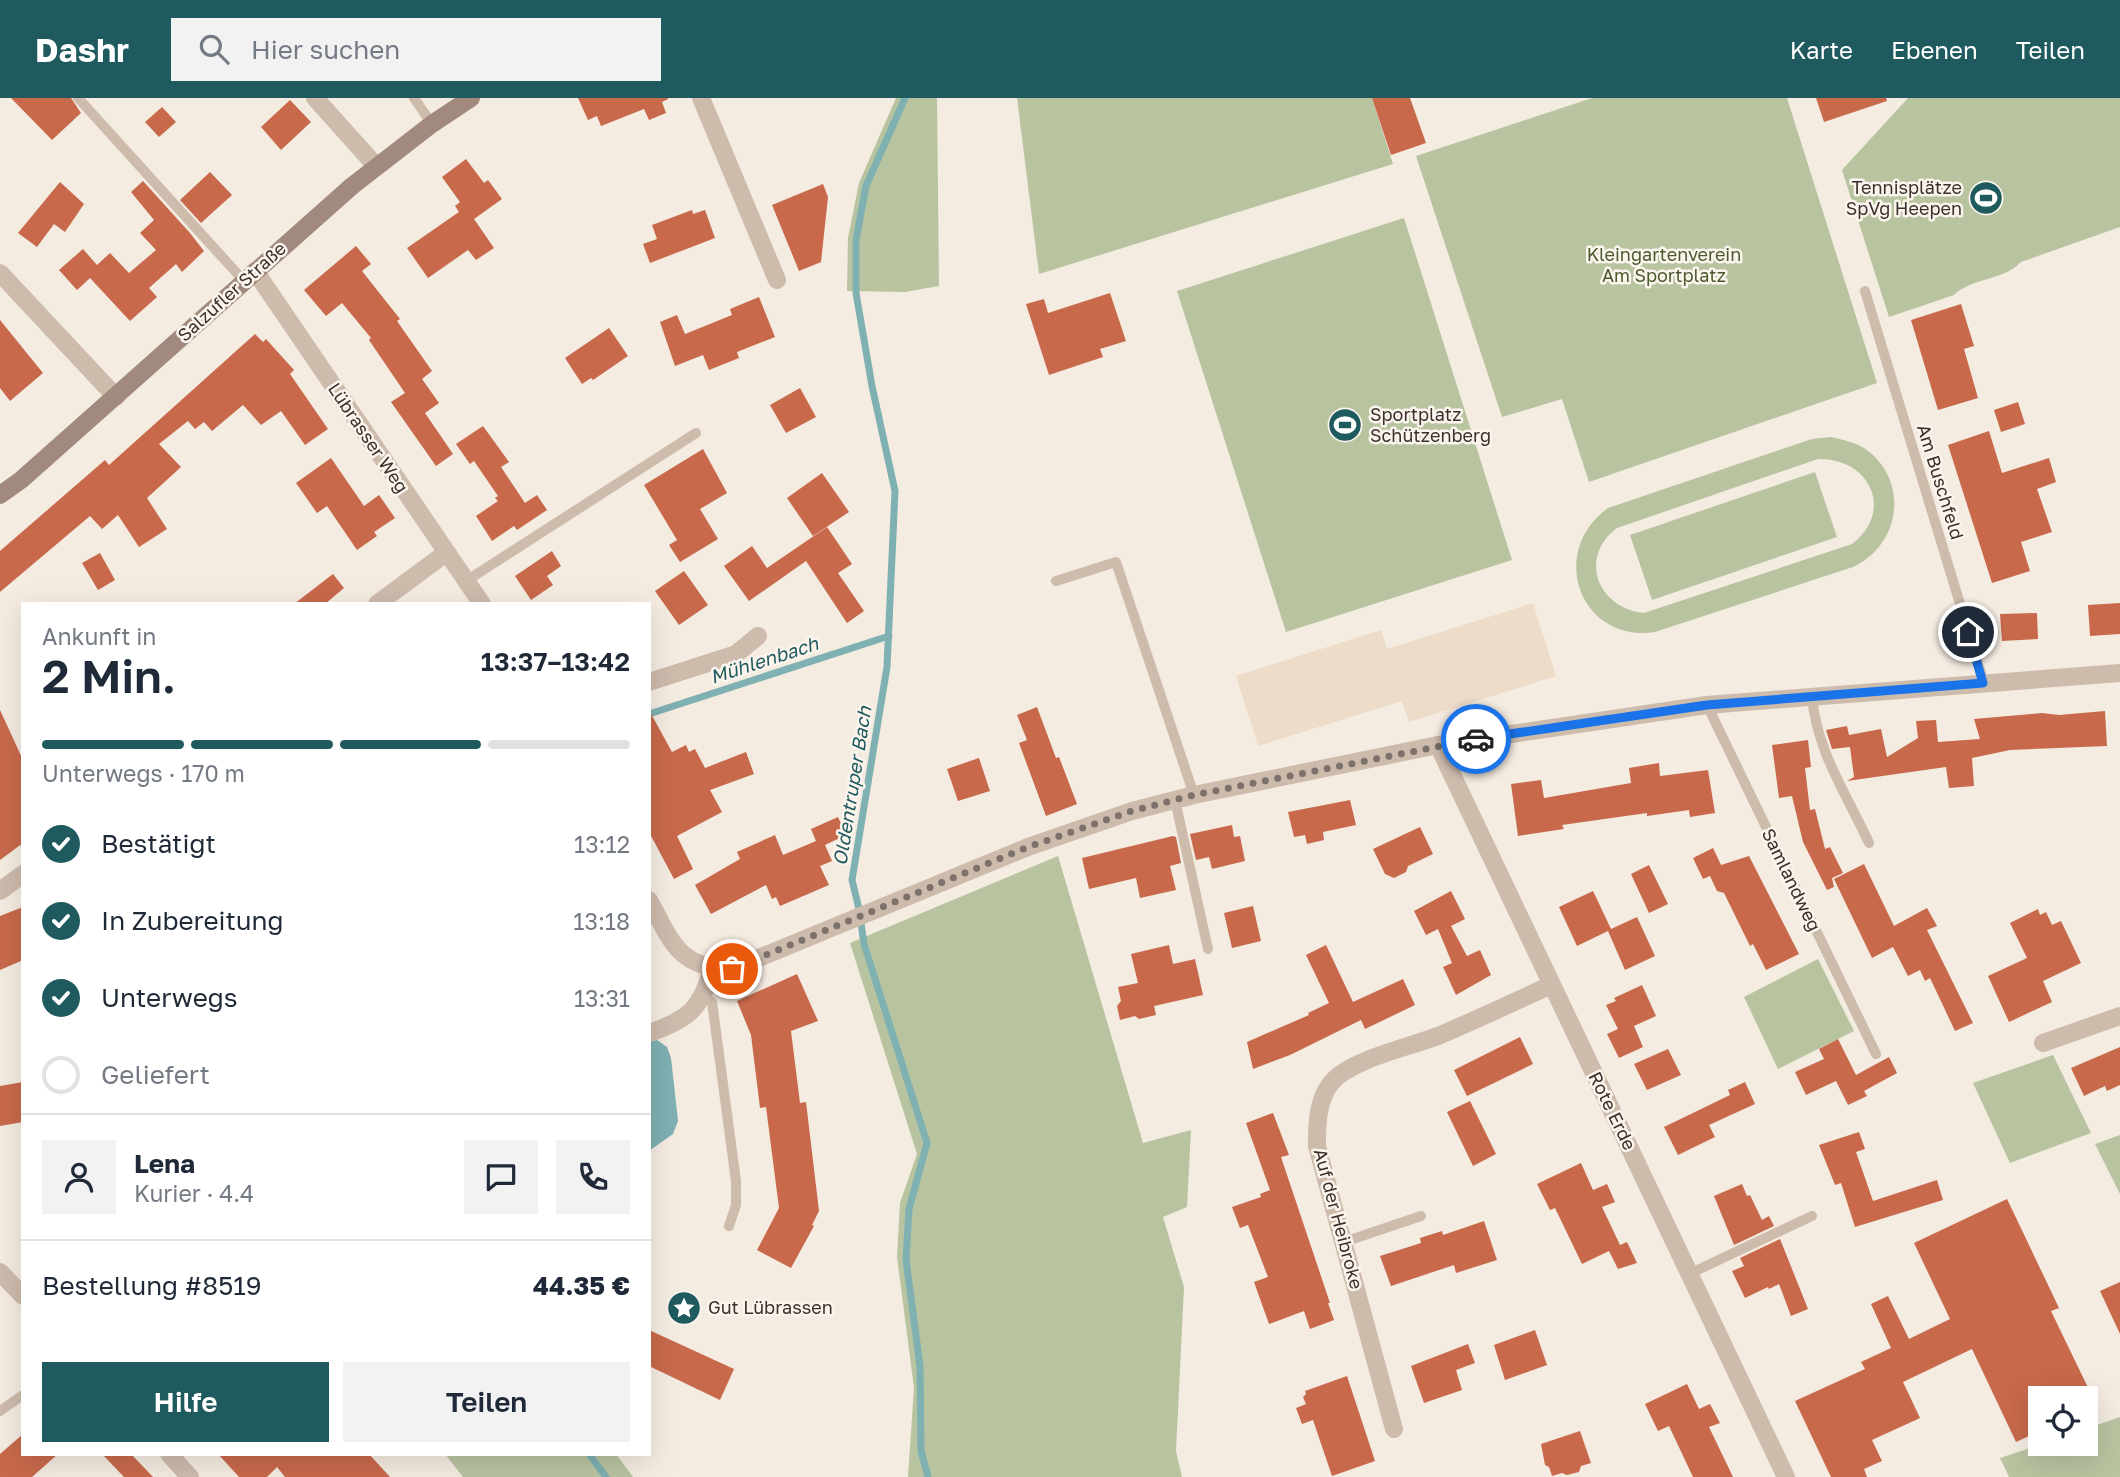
<!DOCTYPE html>
<html lang="de">
<meta charset="utf-8">
<style>
body{margin:0;font-family:"Golos Text",sans-serif;background:#f2f2f3;color:#1f2937;height:100vh;display:flex;flex-direction:column;font-size:26px;white-space:nowrap}
*{box-sizing:border-box;margin:0}
p{font-size:23px;color:#747a83}
.icon{flex:none;width:38px;height:38px;fill:none;stroke:currentColor;stroke-width:2;stroke-linecap:round;stroke-linejoin:round}
.map{position:relative;flex:1;overflow:hidden}
.side{position:absolute;left:21px;top:504px;width:630px;height:854px;display:flex;flex-direction:column;background:#fff;border-radius:0px;box-shadow:0 7px 28px #0002}
.side>*{flex:none}
.buttons{position:absolute;left:2028px;top:1288px;display:grid;gap:14px}
.buttons a{display:grid;place-items:center;width:70px;height:70px;border-radius:0px;background:#fff;box-shadow:0 7px 28px #0002;font-size:35px}
.pin{position:absolute;display:grid;place-items:center;width:60px;height:60px;color:#fff;margin:-30px;border:4px solid #fff;border-radius:50%;box-shadow:0 2px 7px #0007}
.courier{position:absolute;display:grid;place-items:center;width:70px;height:70px;margin:-35px;border:5px solid #1a73e8;border-radius:50%;background:#fff;color:#222;box-shadow:0 2px 9px #0007}
.head em{font-style:normal;font-weight:600}
.head div{display:flex;flex-direction:column-reverse}
.head{display:flex;align-items:center;justify-content:space-between;height:119px;padding:0 21px}
h1{font-size:46px;font-weight:600;line-height:52px}
.bar{display:grid;grid-template-columns:repeat(4,1fr);gap:10px 7px;align-content:center;height:84px;padding:0 21px}
.bar i{height:9px;border-radius:5px;background:#e0e1e3}
.bar .current{background:#1f5a5e}
.bar p{grid-column:span 4}
.line{display:flex;align-items:center;gap:18px;padding:0 21px;border-top:2px solid #e0e1e3}
.line div{flex:1}
.round{display:grid;place-items:center;flex:none;width:74px;height:74px;border-radius:0px;background:#f2f2f3}
ol{padding:0 21px;list-style:none}
li{display:flex;align-items:center;gap:21px;height:77px}
li p{margin-inline-start:auto}
li .icon{padding:7px;border-radius:50%;background:#1f5a5e;color:#fff;stroke-width:4}
li:last-child{color:#747a83}
li i{width:38px;height:38px;border:4px solid #e0e1e3;border-radius:50%}
.primary-button{display:flex;gap:14px;margin-top:auto;padding:14px 21px}
.primary-button a{flex:1;height:80px;border-radius:0px;background:#1f5a5e;color:#fff;font-size:28px;font-weight:600;line-height:80px;text-align:center}
.primary-button a+a{background:#f2f2f3;color:#1f2937}
header{display:flex;align-items:center;gap:42px;box-sizing:border-box;height:98px;padding:0 35px;background:#1f5a5e;color:#fff}
header strong{font-size:33px}
nav{display:flex;gap:38px;margin-inline-start:auto;font-size:24px}
.search{width:490px;height:63px;background:#f2f2f3;display:flex;align-items:center;gap:18px;box-sizing:border-box;padding:0 24px;border-radius:0px;color:#747a83;font-size:26px}
.map>svg:first-child{display:block}
.green{fill:#b8c4a0;fill-rule:evenodd}
.plaza{fill:#ecdcc8}
.water{fill:#7fb0b2}
.lines{fill:none;stroke-linecap:round;stroke-linejoin:round}
.stream{stroke:#7fb0b2;stroke-width:7}
.building{fill:#c8694b}
.lane{stroke:#cdbbac;stroke-width:10}
.street{stroke:#cdbbac;stroke-width:18}
.secondary{stroke:#a18a7d;stroke-width:18}
.done{stroke:#7c716b;stroke-width:7;stroke-dasharray:0 12.6}
.route{stroke:#1a73e8;stroke-width:9}
.labels{text-anchor:middle;stroke-width:5;stroke-linejoin:round;paint-order:stroke}
.poi-label{font-size:18px;fill:#3b302b;stroke:#fbf5ee;text-anchor:start}
.park-label{font-size:18px;fill:#4a5a2e;stroke:#fbf5ee}
.street-label{font-size:18px;fill:#3b302b;stroke:#fbf5ee}
.water-label{font-size:19px;font-style:italic;fill:#1f5a5e;stroke:#fbf5ee}
</style>
<header>
<strong>Dashr</strong>
<div class="search"><svg class="icon" aria-label="search" viewBox="0 0 24 24"><circle cx="10" cy="10" r="6"/><path d="M15 15l6 6"/></svg>Hier suchen</div>
<nav><a>Karte</a><a>Ebenen</a><a>Teilen</a></nav>
</header>
<div class="map">
<svg width="2120" height="1379" viewBox="0 0 2120 1379">
<rect width="100%" height="100%" fill="#f4ebe1"/>
<!-- green -->
<g class="green">
<polygon points="896,0 937,0 939,188 905,194 847,193 848,140 859,85"/>
<polygon points="1017,0 1372,0 1393,66 1039,176"/>
<polygon points="1592,0 1787,0 1877,285 1589,384 1562,301 1502,319 1416,58"/>
<path d="M1908 0H2120V129L2021 164C2003 183 1973 179 1954 197L1889 219 1842 72Z"/>
<polygon points="1404,120 1512,462 1286,534 1177,193"/>
<path d="M1831 339C1843 342 1856 344 1867 352 1910 385 1900 447 1853 469L1655 534C1580 545 1547 454 1608 410L1812 341ZM1818 361C1870 360 1895 413 1852 446L1644 515C1597 510 1578 459 1617 430Z"/>
<polygon points="1815,374 1837,439 1652,502 1630,437"/>
<polygon points="1058,758 1143,1045 1191,1032 1187,1109 1163,1119 1184,1189 1176,1353 1182,1379 908,1379 914,1290 897,1159 900,1105 917,1056 850,845"/>
<polygon points="1818,861 1854,933 1778,971 1744,899"/>
<polygon points="2053,957 2091,1035 2010,1065 1973,985"/>
<polygon points="2120,1037 2120,1096 2095,1046"/>
<polygon points="2120,1319 2120,1379 2009,1379 2000,1360 2042,1346 2086,1346 2086,1331"/>
<polygon points="445,1356 616,1356 633,1379 463,1379"/>
</g>
<!-- plaza -->
<polygon class="plaza" points="1533,505 1556,578 1409,624 1402,603 1258,648 1236,578 1381,532 1387,551"/>
<!-- water -->
<polygon class="water" points="657,942 667,949 671,960 678,1023 673,1036 649,1053 649,944"/>
<g class="lines">
<!-- stream -->
<g class="stream">
<polyline points="905,0 866,88 856,142 856,195 872,288 895,393 887,569 852,782 859,811 864,846 927,1045 909,1111 906,1162 920,1268 921,1353 928,1379"/>
<polyline points="649,616 889,538"/>
<polyline points="589,1356 606,1379"/>
</g>
</g>
<!-- building -->
<g class="building">
<polygon points="11,0 71,0 81,15 52,42"/>
<polygon points="578,0 668,0 668,1 662,4 666,15 649,22 644,11 601,28 597,18 588,22"/>
<polygon points="1372,0 1410,0 1426,45 1391,57"/>
<polygon points="1816,0 1886,0 1887,3 1824,24"/>
<polygon points="290,2 311,24 281,52 261,29"/>
<polygon points="162,9 176,24 159,39 145,24"/>
<polygon points="466,61 484,85 488,82 502,101 474,121 494,150 476,162 468,152 428,180 407,150 459,114 455,108 460,104 442,79"/>
<polygon points="210,74 232,97 201,125 180,102"/>
<polygon points="143,83 190,135 204,153 182,174 176,166 149,190 157,199 130,223 90,180 77,192 59,172 83,151 97,167 110,155 129,175 156,152 140,135 154,122 131,94"/>
<polygon points="60,84 84,106 65,134 54,126 37,149 18,135"/>
<polygon points="823,86 828,99 821,164 799,173 772,107"/>
<polygon points="692,112 693,116 705,112 715,140 650,165 643,146 657,141 652,127"/>
<polygon points="356,148 371,166 362,173 400,221 397,223 432,273 422,281 439,305 425,315 453,356 436,368 391,304 405,295 369,242 371,240 342,205 326,218 304,192"/>
<polygon points="1110,195 1126,243 1100,251 1103,259 1049,277 1026,206 1044,201 1048,215"/>
<polygon points="759,199 775,239 737,254 739,260 709,272 703,257 675,268 660,224 677,217 685,236 732,217 730,211"/>
<polygon points="1961,206 1974,248 1964,251 1978,300 1938,312 1911,222"/>
<polygon points="0,222 43,275 10,303 0,290"/>
<polygon points="609,230 628,258 593,282 591,280 582,286 565,260"/>
<polygon points="255,236 263,244 266,241 294,272 290,276 328,331 305,347 281,313 261,327 243,307 212,333 204,324 195,331 188,323 159,346 181,369 147,400 167,431 139,449 118,417 102,431 90,418 0,494 0,453 105,362 109,367"/>
<polygon points="800,290 816,319 786,335 770,307"/>
<polygon points="2018,304 2025,326 2001,334 1994,312"/>
<polygon points="483,328 509,364 501,369 525,405 537,397 547,412 517,432 514,428 492,443 476,418 498,403 495,400 498,398 474,363 470,366 456,346"/>
<polygon points="1989,333 2002,375 2049,360 2056,384 2037,391 2052,434 2021,444 2030,473 1992,485 1948,347"/>
<polygon points="703,351 727,395 700,411 718,441 680,464 669,447 677,442 644,387"/>
<polygon points="331,360 364,408 379,397 395,420 374,434 377,438 357,452 327,408 317,415 296,385"/>
<polygon points="822,375 849,414 813,438 787,400"/>
<polygon points="827,429 852,466 838,475 864,513 847,525 806,463 749,503 724,468 752,448 767,470"/>
<polygon points="552,453 561,468 547,478 553,487 531,502 515,478"/>
<polygon points="100,455 115,482 98,492 82,465"/>
<polygon points="684,473 708,507 679,527 655,493"/>
<polygon points="333,476 344,490 325,506 294,506"/>
<polygon points="2120,505 2120,536 2090,538 2088,507"/>
<polygon points="2037,515 2038,541 2002,543 2000,516"/>
<polygon points="1037,609 1056,660 1059,659 1077,706 1046,718 1019,645 1027,642 1017,617"/>
<polygon points="0,612 23,662 23,745 0,762"/>
<polygon points="649,612 672,654 686,647 689,654 695,651 705,670 746,654 754,676 710,692 722,714 677,738 693,771 674,781 649,734"/>
<polygon points="2105,613 2107,648 2010,652 1972,660 1974,688 1949,690 1946,669 1847,683 1854,679 1850,649 1832,651 1826,632 1847,628 1849,637 1881,631 1887,659 1918,640 1916,623 1936,622 1938,644 1980,641 1974,621 2042,615 2059,617"/>
<polygon points="1808,642 1811,669 1805,670 1810,712 1815,711 1825,751 1830,749 1843,775 1832,780 1834,789 1827,792 1803,744 1792,698 1779,700 1772,647"/>
<polygon points="979,660 990,693 958,703 947,671"/>
<polygon points="1659,665 1660,678 1708,672 1715,715 1690,719 1689,712 1647,718 1647,715 1562,727 1564,731 1518,738 1511,686 1541,682 1544,700 1631,685 1629,670"/>
<polygon points="1350,702 1356,727 1323,734 1324,742 1307,746 1305,737 1294,739 1288,714"/>
<polygon points="838,719 846,737 825,747 832,763 820,768 829,787 780,808 776,799 772,801 766,787 711,816 695,787 740,761 737,754 775,737 783,757 816,743 811,731"/>
<polygon points="1232,727 1234,739 1240,738 1245,763 1212,771 1209,759 1196,762 1190,736"/>
<polygon points="1420,729 1433,756 1408,768 1406,774 1394,780 1385,776 1373,751"/>
<polygon points="1173,738 1176,739 1181,765 1170,768 1176,792 1140,800 1136,780 1089,791 1082,760"/>
<polygon points="1713,750 1721,767 1749,758 1799,856 1766,872 1753,846 1750,848 1724,795 1717,793 1710,778 1703,781 1693,760"/>
<polygon points="1864,766 1894,828 1927,810 1937,828 1927,832 1973,925 1955,933 1930,880 1925,883 1920,872 1908,878 1893,849 1872,860 1834,781"/>
<polygon points="1649,767 1668,806 1649,815 1631,776"/>
<polygon points="1451,793 1465,821 1451,828 1467,858 1480,852 1491,877 1456,897 1443,869 1452,865 1438,831 1426,837 1414,813"/>
<polygon points="1593,793 1611,831 1637,819 1655,858 1625,872 1608,833 1577,848 1559,809"/>
<polygon points="1253,808 1261,843 1232,850 1224,815"/>
<polygon points="23,809 23,862 0,872 0,818"/>
<polygon points="2038,811 2040,817 2046,814 2052,827 2061,823 2081,865 2043,883 2052,904 2009,924 1988,878 2027,860 2010,825"/>
<polygon points="1169,847 1173,866 1195,861 1203,897 1154,908 1156,917 1139,921 1135,918 1120,922 1117,908 1121,903 1118,889 1138,885 1131,856"/>
<polygon points="1326,847 1353,904 1403,881 1415,907 1365,931 1361,922 1290,957 1253,971 1247,944 1309,917 1308,915 1329,905 1306,857"/>
<polygon points="797,876 818,923 791,933 800,1005 806,1004 819,1113 812,1127 814,1128 791,1170 757,1152 779,1110 766,1009 760,1010 751,937 737,903"/>
<polygon points="1642,887 1656,918 1634,928 1643,949 1619,960 1607,936 1618,931 1606,907 1616,903 1614,900"/>
<polygon points="1520,939 1533,966 1467,998 1454,972"/>
<polygon points="1838,941 1856,977 1889,959 1897,975 1864,993 1867,998 1848,1007 1836,983 1806,997 1795,974 1824,961 1819,951"/>
<polygon points="2120,949 2120,987 2107,993 2105,988 2084,998 2071,970"/>
<polygon points="1668,951 1681,977 1647,992 1634,966"/>
<polygon points="23,984 23,1024 0,1028 0,988"/>
<polygon points="1745,984 1755,1006 1709,1027 1715,1039 1678,1057 1664,1029 1730,997 1728,992"/>
<polygon points="1470,1003 1496,1056 1473,1068 1447,1014"/>
<polygon points="1273,1015 1289,1057 1281,1059 1330,1205 1328,1205 1334,1222 1310,1231 1304,1213 1269,1226 1254,1184 1268,1179 1248,1127 1240,1130 1232,1109 1261,1099 1260,1096 1270,1092 1246,1025"/>
<polygon points="1859,1034 1865,1051 1856,1054 1873,1103 1937,1082 1943,1102 1855,1129 1841,1085 1835,1087 1819,1047"/>
<polygon points="1581,1065 1593,1092 1607,1086 1615,1104 1602,1109 1620,1147 1627,1144 1637,1165 1618,1171 1609,1153 1582,1166 1555,1110 1550,1112 1537,1086"/>
<polygon points="1742,1086 1747,1098 1750,1097 1762,1122 1769,1118 1774,1128 1734,1147 1714,1098"/>
<polygon points="2007,1101 2059,1210 2051,1213 2093,1300 2040,1300 2040,1333 2016,1344 1972,1251 1903,1284 1920,1320 1872,1342 1882,1363 1864,1371 1867,1379 1831,1379 1795,1303 1865,1271 1861,1264 1891,1250 1871,1206 1888,1198 1909,1241 1950,1221 1914,1145"/>
<polygon points="1484,1123 1497,1162 1456,1175 1454,1167 1391,1188 1380,1158 1421,1145 1420,1140 1442,1133 1443,1137"/>
<polygon points="1780,1141 1808,1211 1791,1218 1779,1186 1769,1191 1768,1189 1745,1200 1732,1173 1744,1168 1740,1160"/>
<polygon points="2120,1184 2120,1236 2100,1193"/>
<polygon points="649,1232 734,1271 720,1302 649,1268"/>
<polygon points="1535,1232 1547,1267 1505,1282 1494,1247"/>
<polygon points="1468,1246 1475,1265 1456,1272 1462,1292 1424,1305 1411,1268"/>
<polygon points="1347,1278 1375,1363 1332,1378 1313,1322 1302,1326 1296,1310 1306,1306 1303,1299 1306,1296 1305,1293"/>
<polygon points="1687,1286 1699,1311 1710,1306 1720,1325 1709,1329 1733,1379 1693,1379 1669,1328 1658,1333 1645,1306"/>
<polygon points="1580,1333 1591,1365 1581,1368 1579,1374 1567,1377 1562,1375 1552,1378 1549,1369 1545,1367 1541,1346"/>
<polygon points="23,1336 23,1356 58,1356 32,1379 0,1379 0,1356"/>
<polygon points="102,1356 131,1356 153,1379 124,1379"/>
<polygon points="218,1356 369,1356 390,1379 285,1379 277,1369 267,1379 239,1379"/>
</g>
<g class="lines">
<!-- lane -->
<g class="lane">
<polyline points="78,0 244,183"/>
<polyline points="414,0 432,26"/>
<polyline points="1865,193 1984,585"/>
<polyline points="466,483 696,335"/>
<polyline points="1056,483 1116,464 1194,697"/>
<path d="M1812 598C1816 652 1847 697 1869 745"/>
<polyline points="1707,607 1876,956"/>
<polyline points="1175,702 1208,851"/>
<polyline points="703,898 712,904 736,1083 736,1107 729,1128"/>
<polyline points="1344,1144 1421,1118"/>
<polyline points="1689,1176 1812,1118"/>
<polyline points="0,1313 23,1297"/>
</g>
<!-- street -->
<g class="street">
<polyline points="315,0 376,68"/>
<polyline points="701,0 777,182"/>
<polyline points="255,173 482,506"/>
<polyline points="0,175 116,299"/>
<polyline points="377,506 446,455"/>
<polyline points="649,584 736,556 758,538"/>
<polyline points="1438,647 1786,1379"/>
<polyline points="0,793 23,776"/>
<path d="M649 802C671 843 679 871 732 871L1028 749 1132 713 1194 697 1438 647 1707 607 2120 575"/>
<path d="M649 935C688 922 702 910 712 870"/>
<polyline points="2043,945 2120,918"/>
<polyline points="0,1174 23,1198"/>
<path d="M1394 1331 1317 1048C1317 1027 1317 1003 1331 985 1349 962 1409 949 1438 938 1476 922 1514 904 1551 887"/>
<polyline points="169,1356 190,1379"/>
</g>
<!-- secondary -->
<polyline class="secondary" points="0,397 21,382 352,88 432,26 471,0"/>
</g>
<g class="lines">
<!-- done -->
<polyline class="done" points="732,871 1028,749 1132,713 1194,697 1476,641"/>
<!-- route -->
<polyline class="route" points="1476,641 1707,607 1983,585 1968,534"/>
</g>
<!-- icons -->
<defs>
<g id="stadium-disc" transform="scale(1.75)"><circle r="9.5" fill="#1f5a5e" stroke="#fbf5ee"/><path d="M0-5a6.5 5 0 1 0 0 10a6.5 5 0 1 0 0-10ZM-3.5-1.8h7v3.6h-7Z" fill="#fff"/></g>
<g id="sight-disc" transform="scale(1.75)"><circle r="9.5" fill="#1f5a5e" stroke="#fbf5ee"/><path d="M0-6L1.8-2.2L6-1.7L2.9 1.2L3.7 5.4L0 3.3L-3.7 5.4L-2.9 1.2L-6-1.7L-1.8-2.2Z" fill="#fff"/></g>
</defs>
<g fill-rule="evenodd">
<use href="#stadium-disc" x="1986" y="100"/>
<use href="#stadium-disc" x="1345" y="327"/>
<use href="#sight-disc" x="684" y="1210"/>
</g>
<g class="labels">
<!-- poi labels -->
<g class="poi-label">
<text x="1962" y="96" text-anchor="end">Tennisplätze<tspan x="1962" dy="21">SpVg Heepen</tspan></text>
<text x="1370" y="323">Sportplatz<tspan x="1370" dy="21">Schützenberg</tspan></text>
<text x="708" y="1216">Gut Lübrassen</text>
</g>
<!-- park labels -->
<g class="park-label">
<text x="1664" y="163">Kleingartenverein<tspan x="1664" dy="21">Am Sportplatz</tspan></text>
</g>
<!-- street labels -->
<g class="street-label">
<text transform="translate(232 194) rotate(-42)" y="6">Salzufler Straße</text>
<text transform="translate(368 340) rotate(56)" y="6">Lübrasser Weg</text>
<text transform="translate(1940 384) rotate(73)" y="6">Am Buschfeld</text>
<text transform="translate(1791 782) rotate(64)" y="6">Samlandweg</text>
<text transform="translate(1612 1013) rotate(64)" y="6">Rote Erde</text>
<text transform="translate(1338 1121) rotate(75)" y="6">Auf der Heibroke</text>
</g>
<!-- water labels -->
<g class="water-label">
<text transform="translate(764 562) rotate(-18)" y="7">Mühlenbach</text>
<text transform="translate(852 688) rotate(-81)" y="7">Oldentruper Bach</text>
</g>
</g>
</svg>
<div class="buttons">
<a><svg class="icon" aria-label="locate" viewBox="0 0 24 24"><circle cx="12" cy="12" r="6"/><path d="M12 2v4M12 18v4M2 12h4M18 12h4"/></svg></a>
</div>
<div class="pin" style="left:732px;top:871px;background:#ea580c"><svg class="icon" aria-label="bag" viewBox="0 0 24 24"><path d="M5 8h14l-1 12H6zM9 8a3 3 0 0 1 6 0"/></svg></div>
<div class="pin" style="left:1968px;top:534px;background:#1f2937"><svg class="icon" aria-label="home" viewBox="0 0 24 24"><path d="M3 11l9-7 9 7M6 9v11h12V9"/></svg></div>
<div class="courier" style="left:1476px;top:641px"><svg class="icon" aria-label="car" viewBox="0 0 24 24"><path d="M5 17H2v-5l4-1 3-4h7l3 4 3 1v5h-3M9 17h6M6 11h13"/><circle cx="7" cy="17" r="2"/><circle cx="17" cy="17" r="2"/></svg></div>
<section class="side">
<div class="head"><div><h1>2 Min.</h1><p>Ankunft in</p></div><em>13:37–13:42</em></div>
<div class="bar"><i class="current"></i><i class="current"></i><i class="current"></i><i></i><p>Unterwegs · 170 m</p></div>
<ol>
<li><svg class="icon" aria-label="check" viewBox="0 0 24 24"><path d="M5 12l5 5 9-10"/></svg>Bestätigt<p>13:12</p></li>
<li><svg class="icon" aria-label="check" viewBox="0 0 24 24"><path d="M5 12l5 5 9-10"/></svg>In Zubereitung<p>13:18</p></li>
<li><svg class="icon" aria-label="check" viewBox="0 0 24 24"><path d="M5 12l5 5 9-10"/></svg>Unterwegs<p>13:31</p></li>
<li><i></i>Geliefert</li>
</ol>
<div class="line" style="height:126px"><a class="round"><svg class="icon" aria-label="person" viewBox="0 0 24 24"><circle cx="12" cy="8" r="4"/><path d="M4 21q1-7 8-7t8 7"/></svg></a><div><b>Lena</b><p>Kurier · 4.4</p></div><a class="round"><svg class="icon" aria-label="chat" viewBox="0 0 24 24"><path d="M4 5h16v11H9l-5 4z"/></svg></a><a class="round"><svg class="icon" aria-label="phone" viewBox="0 0 24 24"><path d="M5 4h4l2 5-3 2q2 4 5 5l2-3 5 2v4C11 20 4 13 5 4z"/></svg></a></div>
<div class="line" style="height:91px"><div>Bestellung #8519</div><b>44.35 €</b></div>
<div class="primary-button"><a>Hilfe</a><a>Teilen</a></div>
</section>
</div>
